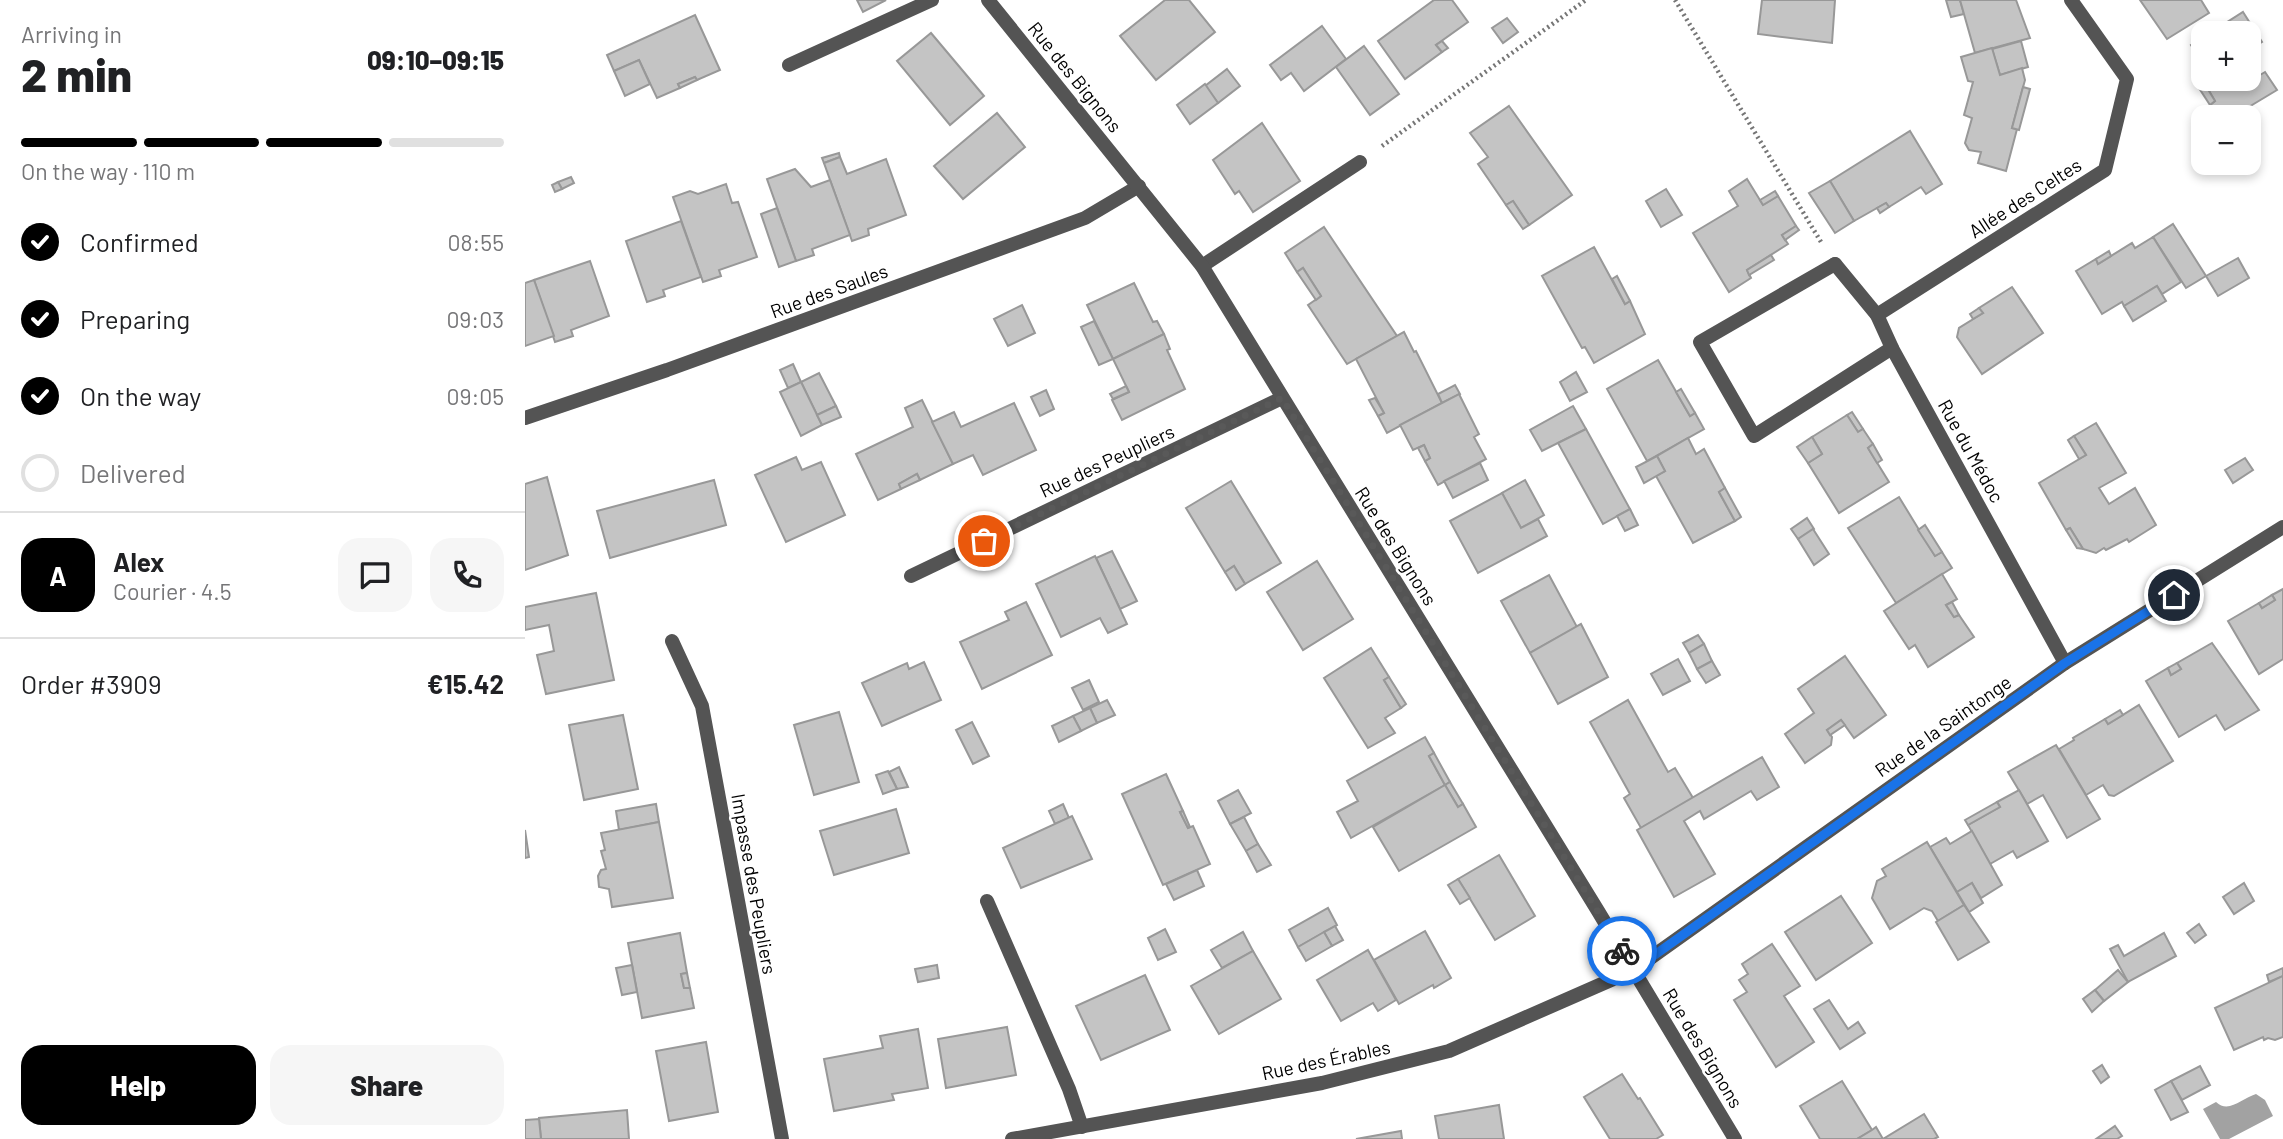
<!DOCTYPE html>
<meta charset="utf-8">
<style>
body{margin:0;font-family:Barlow,sans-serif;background:#f6f6f6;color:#202124;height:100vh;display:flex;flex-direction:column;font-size:26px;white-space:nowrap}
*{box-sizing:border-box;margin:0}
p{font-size:23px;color:#757577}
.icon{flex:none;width:38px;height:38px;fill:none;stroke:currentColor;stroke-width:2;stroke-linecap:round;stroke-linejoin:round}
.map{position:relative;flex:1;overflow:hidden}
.side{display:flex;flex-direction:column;background:#fff;width:525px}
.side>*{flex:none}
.tools{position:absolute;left:1666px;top:21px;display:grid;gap:14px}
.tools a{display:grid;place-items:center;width:70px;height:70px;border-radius:14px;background:#fff;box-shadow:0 4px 10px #0003;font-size:35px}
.pin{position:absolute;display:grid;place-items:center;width:60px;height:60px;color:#fff;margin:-30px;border:4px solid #fff;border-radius:50%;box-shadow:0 2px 7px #0007}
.courier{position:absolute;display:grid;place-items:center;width:70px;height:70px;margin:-35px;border:5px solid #1a73e8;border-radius:50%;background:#fff;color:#222;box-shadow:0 2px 9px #0007}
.summary em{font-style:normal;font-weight:800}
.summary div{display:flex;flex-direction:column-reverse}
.summary{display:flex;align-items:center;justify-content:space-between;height:119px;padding:0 21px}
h1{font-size:46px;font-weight:800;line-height:52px}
.bar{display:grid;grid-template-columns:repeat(4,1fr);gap:10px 7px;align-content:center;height:84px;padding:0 21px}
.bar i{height:9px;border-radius:5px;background:#e0e0e0}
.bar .selected{background:#000}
.bar p{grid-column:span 4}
.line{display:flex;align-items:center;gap:18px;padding:0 21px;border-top:2px solid #e0e0e0}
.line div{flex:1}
.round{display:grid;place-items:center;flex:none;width:74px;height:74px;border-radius:21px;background:#f6f6f6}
ol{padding:0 21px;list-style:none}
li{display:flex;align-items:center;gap:21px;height:77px}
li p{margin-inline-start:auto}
li .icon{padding:7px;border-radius:50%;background:#000;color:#fff;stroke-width:4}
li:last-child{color:#757577}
li i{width:38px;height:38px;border:4px solid #e0e0e0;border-radius:50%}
.action{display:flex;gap:14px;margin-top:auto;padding:14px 21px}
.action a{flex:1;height:80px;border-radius:21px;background:#000;color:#fff;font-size:28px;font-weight:800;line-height:80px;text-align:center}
.action a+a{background:#f6f6f6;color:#202124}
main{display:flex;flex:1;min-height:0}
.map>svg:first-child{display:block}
.water{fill:#a2a2a2}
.building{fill:#c4c4c4;stroke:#989898;stroke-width:2}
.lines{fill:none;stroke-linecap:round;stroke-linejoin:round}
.path{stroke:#767676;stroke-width:4.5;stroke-dasharray:2 3.5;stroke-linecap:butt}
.service{stroke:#545454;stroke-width:14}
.minor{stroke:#545454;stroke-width:14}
.tertiary{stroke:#545454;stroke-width:14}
.done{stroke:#595959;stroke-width:7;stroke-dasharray:0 12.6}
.route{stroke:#1a73e8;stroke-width:9}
.labels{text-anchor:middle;stroke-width:5;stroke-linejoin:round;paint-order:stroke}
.street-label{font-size:19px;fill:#000;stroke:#fff}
</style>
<main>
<section class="side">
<div class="summary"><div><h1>2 min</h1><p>Arriving in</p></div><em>09:10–09:15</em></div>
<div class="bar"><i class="selected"></i><i class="selected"></i><i class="selected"></i><i></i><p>On the way · 110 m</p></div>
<ol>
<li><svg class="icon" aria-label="check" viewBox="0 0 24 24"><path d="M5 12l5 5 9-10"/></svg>Confirmed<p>08:55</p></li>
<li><svg class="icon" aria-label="check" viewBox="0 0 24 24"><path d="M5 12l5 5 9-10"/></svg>Preparing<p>09:03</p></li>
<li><svg class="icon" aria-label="check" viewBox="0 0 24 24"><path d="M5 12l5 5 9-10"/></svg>On the way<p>09:05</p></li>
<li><i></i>Delivered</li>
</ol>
<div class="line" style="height:126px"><b class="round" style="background:#000;color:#fff">A</b><div><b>Alex</b><p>Courier · 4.5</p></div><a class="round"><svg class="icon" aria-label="chat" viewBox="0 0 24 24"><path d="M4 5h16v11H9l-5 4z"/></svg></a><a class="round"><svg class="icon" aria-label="phone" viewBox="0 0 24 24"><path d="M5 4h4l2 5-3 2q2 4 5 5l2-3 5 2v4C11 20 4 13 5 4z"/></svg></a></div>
<div class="line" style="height:91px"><div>Order #3909</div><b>€15.42</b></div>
<div class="action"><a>Help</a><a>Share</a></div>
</section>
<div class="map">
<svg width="1758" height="1139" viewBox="0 0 1758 1139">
<rect width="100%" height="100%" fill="#fff"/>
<!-- water -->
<path class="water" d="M1731 1094 1740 1100 1748 1116 1704 1139H1695L1678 1109 1691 1102C1704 1114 1717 1098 1731 1094Z"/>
<!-- building -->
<g class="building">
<polygon points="332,0 361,0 338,12"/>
<polygon points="640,0 664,0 690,32 631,80 595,36"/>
<polygon points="909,0 927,0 943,22 911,45 917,52 880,79 853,41"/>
<polygon points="1237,0 1310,0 1307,43 1233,34"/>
<polygon points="1421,0 1435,0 1439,14 1426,17"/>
<polygon points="1435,0 1491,0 1505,38 1450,53"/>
<polygon points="1615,0 1676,0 1684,13 1642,39"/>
<polygon points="1718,12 1737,42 1724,50 1724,33 1685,33"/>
<polygon points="170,15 195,70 172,80 170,77 153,84 155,88 132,98 114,60 89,71 82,55"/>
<polygon points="982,18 993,32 978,43 967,28"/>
<polygon points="797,26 821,59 779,91 766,73 756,80 745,65"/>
<polygon points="406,33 459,96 425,125 372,61"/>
<polygon points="1678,37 1678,52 1672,41"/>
<polygon points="917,41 923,48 917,52 911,45"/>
<polygon points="1496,41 1503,67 1475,75 1467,49"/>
<polygon points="1672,41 1678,52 1678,79 1682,79 1678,81 1669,66 1676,61 1666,45"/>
<polygon points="839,46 874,94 845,115 811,67"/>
<polygon points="1467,48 1475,75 1497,68 1500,80 1487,128 1492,129 1481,171 1453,163 1456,152 1444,150 1440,143 1447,118 1439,115 1448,82 1443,81 1436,57"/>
<polygon points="1724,57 1735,75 1740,72 1752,90 1707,117 1692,117 1685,105 1690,101 1678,81 1682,79 1724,79"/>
<polygon points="114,60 125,84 100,96 89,71"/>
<polygon points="702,69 715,86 693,103 680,86"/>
<polygon points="170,77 172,80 155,88 153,84"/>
<polygon points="1678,81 1690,101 1685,105 1672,85"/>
<polygon points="680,84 693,103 665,124 652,105"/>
<polygon points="1498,87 1505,89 1494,130 1487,128"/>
<polygon points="984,106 1047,195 1004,225 988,201 981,205 953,164 963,157 945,133"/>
<polygon points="472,113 500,147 438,199 409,166"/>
<polygon points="737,123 775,181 728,212 714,191 710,194 688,160"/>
<polygon points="1385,131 1417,184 1401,194 1396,187 1364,207 1361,203 1329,221 1305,181"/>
<polygon points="314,153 315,157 299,163 297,158"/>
<polygon points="315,157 322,174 361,159 381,215 343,229 344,235 327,241 299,163"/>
<polygon points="270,169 286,187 305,180 325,235 287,249 289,255 271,261 242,179"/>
<polygon points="46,177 49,183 37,189 33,182"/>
<polygon points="1222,179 1238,205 1253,196 1271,226 1257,235 1263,244 1222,270 1226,278 1204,292 1168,233 1213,206 1204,191"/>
<polygon points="1305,181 1329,221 1310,233 1284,193"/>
<polygon points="33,182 37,189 30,192 27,185"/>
<polygon points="201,184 207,203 213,202 232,257 194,270 196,276 178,282 148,197 165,191 173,194"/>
<polygon points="1141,189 1157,215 1136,227 1121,201"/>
<polygon points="1250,191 1253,196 1238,205 1235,200"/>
<polygon points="988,201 1004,225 998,229 981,205"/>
<polygon points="1361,203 1364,207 1355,213 1352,208"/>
<polygon points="252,208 271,261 254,267 236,214"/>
<polygon points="156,221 176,277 138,290 140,296 122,302 101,241"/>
<polygon points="1648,224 1681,276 1661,288 1628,237"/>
<polygon points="1271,226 1274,230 1260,240 1257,235"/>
<polygon points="799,227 872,336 822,364 783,305 796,296 778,268 772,272 760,253"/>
<polygon points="1628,237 1656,282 1637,294 1632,286 1599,306 1597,302 1577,314 1551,271 1571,259 1573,264 1607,243 1610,248"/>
<polygon points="1069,247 1100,304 1105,301 1120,334 1069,363 1060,347 1057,348 1017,276"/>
<polygon points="1584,251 1586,256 1573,264 1571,259"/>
<polygon points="1246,255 1249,260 1224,275 1222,270"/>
<polygon points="1713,258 1724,278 1693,296 1681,276"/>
<polygon points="65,261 84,316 46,330 48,336 30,342 9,280"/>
<polygon points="778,268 796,296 791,300 772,272"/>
<polygon points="1092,276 1105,301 1100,304 1087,279"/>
<polygon points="9,280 29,336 0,346 0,283"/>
<polygon points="609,283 628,322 632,321 639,334 588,359 562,305"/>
<polygon points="1632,286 1641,301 1608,321 1599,306"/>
<polygon points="1487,287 1518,333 1457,374 1432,337 1434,328 1458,313 1454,308"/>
<polygon points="497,305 510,333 483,346 469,319"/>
<polygon points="1454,308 1458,313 1448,319 1445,314"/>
<polygon points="569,321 588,359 574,365 556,327"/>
<polygon points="879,332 889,352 891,351 917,403 862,433 853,416 859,413 831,359"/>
<polygon points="639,334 645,349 642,350 660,389 597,420 587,400 604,392 588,359"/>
<polygon points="1133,360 1165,416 1170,413 1179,429 1122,461 1082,389"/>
<polygon points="268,364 276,382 263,388 255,370"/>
<polygon points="1051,372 1062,392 1045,401 1035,382"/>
<polygon points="294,373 311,406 292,415 276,382"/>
<polygon points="276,382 297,425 276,436 255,392"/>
<polygon points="930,385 935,394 917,403 913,394"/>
<polygon points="601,386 604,392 588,399 585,394"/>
<polygon points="1156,389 1170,413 1165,416 1151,392"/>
<polygon points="521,390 529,409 515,416 506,397"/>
<polygon points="934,394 954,434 949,437 961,459 913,485 900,461 905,458 899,445 888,450 875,425"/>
<polygon points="850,398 859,413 853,416 844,400"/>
<polygon points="397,400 428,464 395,480 392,474 374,484 376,489 353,500 331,454 388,427 380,408"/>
<polygon points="489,403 511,450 458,475 448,455 428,464 407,422 429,412 436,427"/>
<polygon points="311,406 316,417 297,425 292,415"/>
<polygon points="1048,406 1061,429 1017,451 1005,430"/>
<polygon points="1327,412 1338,429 1333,432 1322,415"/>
<polygon points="1322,415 1333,432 1338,429 1348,444 1343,448 1364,482 1314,513 1283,463 1297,454 1287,437"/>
<polygon points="1571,423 1601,473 1574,488 1584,504 1610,488 1631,525 1604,542 1602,539 1581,550 1579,548 1571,553 1558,549 1545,528 1541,530 1514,483 1561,455 1549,436"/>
<polygon points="1061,429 1105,509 1078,524 1033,443"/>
<polygon points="1549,436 1561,455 1554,459 1543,440"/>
<polygon points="1287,437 1297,454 1283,463 1272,447"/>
<polygon points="1163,438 1171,454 1179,449 1200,488 1194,492 1210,521 1168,543 1131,476 1140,471 1132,456"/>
<polygon points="1348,444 1357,460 1352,463 1343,448"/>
<polygon points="899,445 905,458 900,461 893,448"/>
<polygon points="1132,456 1140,471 1119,483 1111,467"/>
<polygon points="271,457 277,470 296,462 320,515 261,542 230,475"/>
<polygon points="1720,458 1728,470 1708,483 1700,470"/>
<polygon points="955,463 963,480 928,498 919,481"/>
<polygon points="392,474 395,480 376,489 374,484"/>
<polygon points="22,477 43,555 0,570 0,484"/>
<polygon points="189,480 201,525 85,558 72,511"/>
<polygon points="1000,480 1019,515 996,528 977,493"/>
<polygon points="706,481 756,563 720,584 709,566 700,572 661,508"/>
<polygon points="1200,488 1216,517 1210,521 1194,492"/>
<polygon points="977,493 996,528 1013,519 1022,536 953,573 925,521"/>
<polygon points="1374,497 1410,556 1417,552 1427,568 1371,603 1323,528"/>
<polygon points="1105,509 1113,525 1100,531 1092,516"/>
<polygon points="1282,518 1289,529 1273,539 1266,529"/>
<polygon points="1400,525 1417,552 1410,556 1393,530"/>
<polygon points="1545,528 1558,549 1552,548 1541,530"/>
<polygon points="1288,529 1304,554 1289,565 1273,539"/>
<polygon points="587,551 612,601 595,609 571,558"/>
<polygon points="570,556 602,624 583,633 575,618 536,637 511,584"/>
<polygon points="792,561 828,619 778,650 742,592"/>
<polygon points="709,566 720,584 711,590 700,572"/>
<polygon points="1417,574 1432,599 1421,605 1429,617 1434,615 1449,637 1403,667 1390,645 1384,649 1359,611"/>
<polygon points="1024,575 1052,627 1005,653 976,601"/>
<polygon points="1758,589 1758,659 1734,674 1703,621 1734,603 1737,608 1750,600 1747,595"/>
<polygon points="71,593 89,680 21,694 12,655 29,651 24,625 0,630 0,607"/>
<polygon points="1747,595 1750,600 1737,608 1734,603"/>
<polygon points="501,602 527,655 457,689 435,642 484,620 480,612"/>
<polygon points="1427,602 1434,615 1429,617 1421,605"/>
<polygon points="1056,624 1083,677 1033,704 1005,653"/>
<polygon points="1173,635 1179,644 1164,653 1158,643"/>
<polygon points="1687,643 1734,710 1700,730 1691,715 1654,737 1621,681 1643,668 1646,675 1656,669 1652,663"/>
<polygon points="1179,644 1187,661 1172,669 1164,653"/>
<polygon points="846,648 864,677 859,680 876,708 860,718 870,733 843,748 799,678"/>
<polygon points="1320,656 1361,715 1329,738 1316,720 1302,730 1307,737 1306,745 1280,763 1260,734 1289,713 1273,689"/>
<polygon points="1153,659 1165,681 1138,695 1126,674"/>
<polygon points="1187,661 1195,675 1181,683 1172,669"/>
<polygon points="399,662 416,700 357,726 337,683 382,663 384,669"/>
<polygon points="1652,663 1656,669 1646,675 1643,668"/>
<polygon points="864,677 881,704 876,708 859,680"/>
<polygon points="564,680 574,702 558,710 547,688"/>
<polygon points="582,700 590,715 572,723 565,708"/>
<polygon points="1103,700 1143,772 1150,768 1168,798 1116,828 1099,798 1105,794 1065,722"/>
<polygon points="1614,705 1648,761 1589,796 1584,795 1578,785 1561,795 1534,749 1549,740 1548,738 1580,719 1583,724"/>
<polygon points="565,708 572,723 556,731 548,716"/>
<polygon points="1595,710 1598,715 1583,724 1580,719"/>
<polygon points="314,712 334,782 289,795 269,725"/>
<polygon points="98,715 113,789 59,800 44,725"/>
<polygon points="548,716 556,731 534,742 527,726"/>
<polygon points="1316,720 1320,725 1305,735 1302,730"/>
<polygon points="447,722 464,756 448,764 431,730"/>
<polygon points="900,737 909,753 904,756 920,785 826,838 812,812 833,801 822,781"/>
<polygon points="1531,745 1575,819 1542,838 1518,795 1502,804 1483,772"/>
<polygon points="909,753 925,782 920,785 904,756"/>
<polygon points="1237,757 1254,787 1232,800 1226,791 1179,819 1175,811 1159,821 1190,874 1149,897 1112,830"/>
<polygon points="374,767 383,787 372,789 364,772"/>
<polygon points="363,771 372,789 358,794 351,775"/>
<polygon points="641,774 658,811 655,812 663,828 668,826 685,864 638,885 597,794"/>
<polygon points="925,782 938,804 933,807 920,785"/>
<polygon points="920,785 933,807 938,804 951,827 874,871 848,827"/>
<polygon points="713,790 726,813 705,824 693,801"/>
<polygon points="1494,790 1523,841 1492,858 1488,851 1465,864 1443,825 1475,807 1472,802"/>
<polygon points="1472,802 1475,807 1443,825 1440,820"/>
<polygon points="131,804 134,822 94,830 91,811"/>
<polygon points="538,804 544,818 530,824 524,811"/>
<polygon points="371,809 384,853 309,875 295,831"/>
<polygon points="658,811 665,827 663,828 655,812"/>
<polygon points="547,816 567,859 496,888 478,848"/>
<polygon points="719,817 733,844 721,851 705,824"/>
<polygon points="134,822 148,898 87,907 84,889 74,887 73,876 76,870 81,869 76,851 80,850 76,833"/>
<polygon points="0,830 4,857 0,858"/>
<polygon points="1447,831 1477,885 1456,898 1447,883 1432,892 1405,847 1421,838 1425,844"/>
<polygon points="1402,842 1439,905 1413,921 1407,911 1399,908 1365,929 1347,898 1352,881 1361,876 1357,869"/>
<polygon points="733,844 746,865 732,872 721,851"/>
<polygon points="974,855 1010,916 970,940 933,879"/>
<polygon points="672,870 679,886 649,900 641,884"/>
<polygon points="933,879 945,898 935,904 923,885"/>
<polygon points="1447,883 1458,903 1444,912 1432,892"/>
<polygon points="1719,883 1729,901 1709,914 1698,897"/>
<polygon points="1316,896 1347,943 1291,980 1260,932"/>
<polygon points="1439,905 1464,942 1433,960 1411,922"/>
<polygon points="803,908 812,925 773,947 764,930"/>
<polygon points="1674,924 1681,935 1670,943 1662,933"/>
<polygon points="810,926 818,940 807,946 799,932"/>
<polygon points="640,929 651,952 633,960 623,938"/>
<polygon points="900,931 926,978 909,988 908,985 874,1004 849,960"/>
<polygon points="718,932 728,951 697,968 686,950"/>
<polygon points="799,932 807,946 781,961 773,947"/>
<polygon points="155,933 162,973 156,974 159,988 165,988 169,1008 117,1018 103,943"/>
<polygon points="1639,933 1651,956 1603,982 1585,949 1593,945 1599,956"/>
<polygon points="1247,944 1275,986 1259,996 1289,1042 1251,1067 1209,1000 1222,992 1214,980 1223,974 1217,964"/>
<polygon points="843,950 871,1000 853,1011 848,1003 816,1021 792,980"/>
<polygon points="728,951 756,999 694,1034 666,986"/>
<polygon points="107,965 112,992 97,995 91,968"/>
<polygon points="412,965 414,978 393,982 390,969"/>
<polygon points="1758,968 1758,976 1744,982 1742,975"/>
<polygon points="1593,970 1603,982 1579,1001 1570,990"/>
<polygon points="162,973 165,988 159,988 156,974"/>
<polygon points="620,975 645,1030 576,1060 551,1006"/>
<polygon points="1758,976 1758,1037 1750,1040 1743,1038 1739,1040 1738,1037 1709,1050 1690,1008"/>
<polygon points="1570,990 1579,1001 1567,1012 1558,999"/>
<polygon points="1304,1000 1323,1029 1333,1022 1340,1033 1315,1049 1289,1009"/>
<polygon points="482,1027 491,1075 421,1088 413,1039"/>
<polygon points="393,1029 403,1088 367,1094 369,1100 309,1111 299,1059 358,1048 355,1036"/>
<polygon points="181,1042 193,1112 144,1121 131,1051"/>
<polygon points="1577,1065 1584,1077 1576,1083 1568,1071"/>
<polygon points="1675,1066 1685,1085 1657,1100 1646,1081"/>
<polygon points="1097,1074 1113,1099 1115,1098 1138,1135 1131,1139 1085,1139 1059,1097"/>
<polygon points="1317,1081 1347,1130 1332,1139 1295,1139 1275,1106"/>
<polygon points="1646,1081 1663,1112 1646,1120 1630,1090"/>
<polygon points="974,1105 979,1139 914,1139 910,1116"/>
<polygon points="102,1110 104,1139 16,1139 14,1118"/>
<polygon points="1399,1114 1413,1137 1409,1139 1358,1139"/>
<polygon points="14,1119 16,1139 0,1139 0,1120"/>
<polygon points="1590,1126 1597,1136 1592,1139 1571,1139"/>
<polygon points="1351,1127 1358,1139 1332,1139 1347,1130"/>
<polygon points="876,1131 877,1139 831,1139"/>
</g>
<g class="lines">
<!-- path -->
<g class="path">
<polyline points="1150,0 1296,242"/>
<polyline points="857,146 1061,0"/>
</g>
<!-- service -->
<g class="service">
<polyline points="264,65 407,0"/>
<polyline points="1310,264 1175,342 1229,436 1367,348"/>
<polyline points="677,266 835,162"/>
<polyline points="462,901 544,1089 557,1127"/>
</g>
<!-- minor -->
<g class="minor">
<polyline points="1310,264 1352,315 1367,348 1540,663"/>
<polyline points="1352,315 1580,170 1602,79 1546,0"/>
<polyline points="0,418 142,370 560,218 614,186"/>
<polyline points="386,576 757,398"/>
<polyline points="147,641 177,706 257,1139"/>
<polyline points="487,1139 797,1083 924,1051 1086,980 1124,959 1540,663 1758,527"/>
</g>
<!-- tertiary -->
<polyline class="tertiary" points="463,0 677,266 1073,911 1210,1139"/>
</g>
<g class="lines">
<!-- done -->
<polyline class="done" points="459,541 757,398 1097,951"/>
<!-- route -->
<polyline class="route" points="1097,951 1108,968 1124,959 1540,663 1649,595"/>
</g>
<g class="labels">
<!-- street labels -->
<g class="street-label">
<text transform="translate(550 77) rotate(51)" y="7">Rue des Bignons</text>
<text transform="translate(1500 198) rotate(-33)" y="7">Allée des Celtes</text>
<text transform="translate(304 291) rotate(-20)" y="7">Rue des Saules</text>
<text transform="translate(1446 451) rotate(61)" y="7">Rue du Médoc</text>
<text transform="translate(582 461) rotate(-25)" y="7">Rue des Peupliers</text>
<text transform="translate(871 546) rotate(58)" y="7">Rue des Bignons</text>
<text transform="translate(1418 726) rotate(-35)" y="7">Rue de la Saintonge</text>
<text transform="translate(229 884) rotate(80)" y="7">Impasse des Peupliers</text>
<text transform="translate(1178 1048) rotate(59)" y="7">Rue des Bignons</text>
<text transform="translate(801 1060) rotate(-12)" y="7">Rue des Érables</text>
</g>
</g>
</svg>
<div class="tools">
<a>+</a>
<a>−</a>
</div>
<div class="pin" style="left:459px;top:541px;background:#ea580c"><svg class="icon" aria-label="bag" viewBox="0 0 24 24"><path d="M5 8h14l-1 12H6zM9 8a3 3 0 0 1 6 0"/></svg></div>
<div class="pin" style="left:1649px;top:595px;background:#1f2937"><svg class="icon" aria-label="home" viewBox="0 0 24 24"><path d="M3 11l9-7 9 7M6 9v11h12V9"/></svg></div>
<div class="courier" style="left:1097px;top:951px"><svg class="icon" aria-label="bike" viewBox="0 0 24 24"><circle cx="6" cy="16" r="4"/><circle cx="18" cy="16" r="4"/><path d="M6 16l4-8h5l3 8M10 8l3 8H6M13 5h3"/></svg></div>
</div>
</main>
